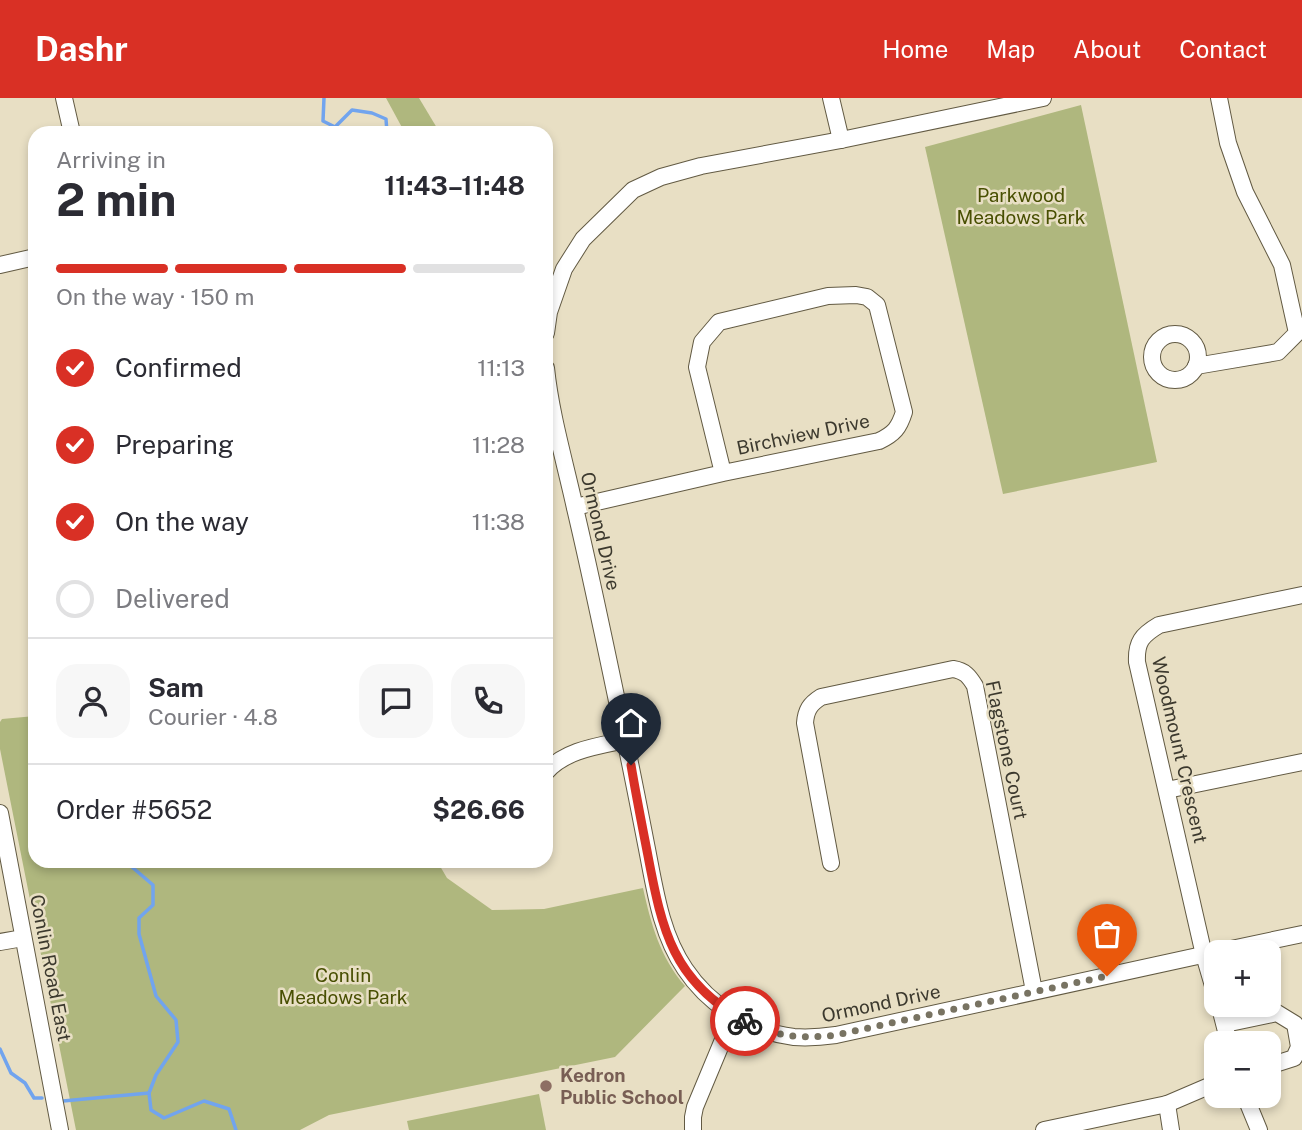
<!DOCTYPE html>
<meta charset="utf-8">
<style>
body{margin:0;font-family:"Public Sans",sans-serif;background:#f7f7f7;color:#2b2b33;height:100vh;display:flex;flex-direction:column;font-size:26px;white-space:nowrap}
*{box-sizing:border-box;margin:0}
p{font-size:23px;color:#7c7c81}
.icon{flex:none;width:38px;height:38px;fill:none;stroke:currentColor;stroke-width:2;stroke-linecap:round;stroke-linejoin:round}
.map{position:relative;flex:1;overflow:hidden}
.details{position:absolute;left:28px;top:28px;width:525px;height:742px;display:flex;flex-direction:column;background:#fff;border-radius:21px;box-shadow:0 4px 10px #0003}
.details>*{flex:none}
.buttons{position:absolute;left:1204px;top:842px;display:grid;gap:14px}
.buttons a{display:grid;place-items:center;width:77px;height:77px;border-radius:14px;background:#fff;box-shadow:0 4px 10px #0003;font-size:35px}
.pin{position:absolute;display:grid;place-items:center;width:60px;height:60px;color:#fff;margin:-72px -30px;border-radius:50% 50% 50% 0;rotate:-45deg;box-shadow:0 0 7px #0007}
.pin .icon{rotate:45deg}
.courier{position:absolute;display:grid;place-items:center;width:70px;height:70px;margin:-35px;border:5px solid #d93025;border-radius:50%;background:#fff;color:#222;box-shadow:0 2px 9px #0007}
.overview em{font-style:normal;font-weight:700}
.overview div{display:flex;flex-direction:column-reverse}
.overview{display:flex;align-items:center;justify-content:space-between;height:119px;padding:0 28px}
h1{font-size:46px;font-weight:700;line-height:52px}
.bar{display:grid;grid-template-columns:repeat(4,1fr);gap:10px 7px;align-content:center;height:84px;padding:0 28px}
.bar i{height:9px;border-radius:5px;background:#e1e1e2}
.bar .active{background:#d93025}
.bar p{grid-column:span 4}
.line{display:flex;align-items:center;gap:18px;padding:0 28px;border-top:2px solid #e1e1e2}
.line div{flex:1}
.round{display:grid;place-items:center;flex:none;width:74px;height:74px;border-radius:21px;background:#f7f7f7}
ol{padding:0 28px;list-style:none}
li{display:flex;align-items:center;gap:21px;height:77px}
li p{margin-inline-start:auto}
li .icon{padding:7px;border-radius:50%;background:#d93025;color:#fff;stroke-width:4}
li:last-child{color:#7c7c81}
li i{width:38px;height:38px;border:4px solid #e1e1e2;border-radius:50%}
header{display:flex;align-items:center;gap:42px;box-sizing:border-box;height:98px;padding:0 35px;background:#d93025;color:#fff}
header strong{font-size:33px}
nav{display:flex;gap:38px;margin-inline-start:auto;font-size:24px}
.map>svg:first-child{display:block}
.green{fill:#afb77e}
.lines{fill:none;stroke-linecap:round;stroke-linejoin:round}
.stream{stroke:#71a4ee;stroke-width:3.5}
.minor-casing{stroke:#625a43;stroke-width:18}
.minor{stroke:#fff;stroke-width:16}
.done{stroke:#787362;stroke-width:7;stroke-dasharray:0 12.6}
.route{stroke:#d93025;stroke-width:9}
.education-dot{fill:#8d6e63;stroke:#e8dfc4;stroke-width:2.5}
.labels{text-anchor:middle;stroke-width:5;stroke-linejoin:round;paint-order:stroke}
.park-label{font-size:19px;fill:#484f02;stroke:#e8dfc4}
.street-label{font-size:19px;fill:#3c392e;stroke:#e8dfc4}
.education-label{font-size:19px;font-weight:bold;fill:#785e54;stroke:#e8dfc4;text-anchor:start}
</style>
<header>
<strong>Dashr</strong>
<nav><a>Home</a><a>Map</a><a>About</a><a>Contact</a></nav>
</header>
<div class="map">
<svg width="1302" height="1032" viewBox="0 0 1302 1032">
<rect width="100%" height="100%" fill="#e8dfc4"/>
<!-- green -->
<g class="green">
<polygon points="386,0 419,0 440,35 405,35"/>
<polygon points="1081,7 1157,364 1003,396 925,49"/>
<path d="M35 618V763H437L447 780 492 812 544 811 643 790C651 826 660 859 685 888L615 959 329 1017 300 1032H76L0 651V624L2 621Z"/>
<polygon points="539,996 546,1032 409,1032 407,1023"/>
</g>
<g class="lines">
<!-- stream -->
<g class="stream">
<polyline points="324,0 323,23 335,29 352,12 372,15 386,21 387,35 366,33 364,35"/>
<polyline points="127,763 132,769 153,787 153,807 139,820 139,836 156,898 176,922 178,944 156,977 149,995 151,1012 164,1020 204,1003 229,1011 236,1032"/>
<polyline points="0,951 11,975 25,985 34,1000 42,1000"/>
<polyline points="63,1003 149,995"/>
</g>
<!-- minor casing -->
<g class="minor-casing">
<g id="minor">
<polyline points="64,0 72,35"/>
<polyline points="831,0 841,42"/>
<polyline points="0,167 35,159"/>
<polyline points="546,235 549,214 564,171 583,141 633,92 661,79 701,68 841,42 1043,0"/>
<circle cx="1175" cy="259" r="23"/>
<polyline points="1196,268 1278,254 1297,235 1282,167 1245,94 1228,45 1219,0"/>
<path d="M546 270C551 318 565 364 575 410 592 482 607 555 622 627 631 668 639 710 647 751 655 792 661 836 685 871 709 907 751 934 794 939 808 940 822 939 836 937L1216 854"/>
<path d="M575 409 723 375 879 343C894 336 899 330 904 314L877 207 867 199 856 197 828 198 719 224 702 244 697 269 723 375"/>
<path d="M546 674C565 652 598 648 626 642"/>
<polyline points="1167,692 1302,664"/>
<polyline points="0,715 60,1032"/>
<path d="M831 765 805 625C806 612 810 606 821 599L953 571C965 573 969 578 975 588L1034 893"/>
<polyline points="0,844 23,840"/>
<polyline points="1217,854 1302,836"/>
<path d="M1216 898 1204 857 1137 564C1136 544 1142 537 1159 527L1302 497"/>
<polyline points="1219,906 1229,945"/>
<polyline points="1225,926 1277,915 1295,926 1299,949 1294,960 1269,968"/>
<polyline points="1245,998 1259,1032"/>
<polyline points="1167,1006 1171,1032"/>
<polyline points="693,1032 693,1019 695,1009 725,937 735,918"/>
<polyline points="1044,1032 1167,1006 1216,985"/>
</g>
</g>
<!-- minor -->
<use href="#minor" class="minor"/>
</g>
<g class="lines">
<!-- done -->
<path class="done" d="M745 923C774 939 804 941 836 937L1107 878"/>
<!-- route -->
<path class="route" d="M631 667C636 697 642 727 648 758 662 832 673 884 745 923"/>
</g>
<!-- markers -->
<circle class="education-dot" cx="546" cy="988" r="7"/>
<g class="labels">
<!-- park labels -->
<g class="park-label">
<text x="1021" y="104">Parkwood<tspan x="1021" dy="22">Meadows Park</tspan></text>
<text x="343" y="884">Conlin<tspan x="343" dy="22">Meadows Park</tspan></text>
</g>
<!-- street labels -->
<g class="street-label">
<text transform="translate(803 336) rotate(-12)" y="7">Birchview Drive</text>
<text transform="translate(601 433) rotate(77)" y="7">Ormond Drive</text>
<text transform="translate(1007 652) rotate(78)" y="7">Flagstone Court</text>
<text transform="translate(1180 652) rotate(77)" y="7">Woodmount Crescent</text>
<text transform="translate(51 870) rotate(79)" y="7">Conlin Road East</text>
<text transform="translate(881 905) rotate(-12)" y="7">Ormond Drive</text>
</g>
<!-- education labels -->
<g class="education-label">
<text x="560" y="984">Kedron<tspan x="560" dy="22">Public School</tspan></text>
</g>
</g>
</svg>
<div class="buttons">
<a>+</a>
<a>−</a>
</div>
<div class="pin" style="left:1107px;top:878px;background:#ea580c"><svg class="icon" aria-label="bag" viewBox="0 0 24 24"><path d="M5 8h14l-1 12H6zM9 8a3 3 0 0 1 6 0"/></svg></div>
<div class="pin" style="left:631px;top:667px;background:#1f2937"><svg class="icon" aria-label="home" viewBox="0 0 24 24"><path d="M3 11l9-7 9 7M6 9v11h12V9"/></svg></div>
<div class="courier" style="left:745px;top:923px"><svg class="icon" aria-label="bike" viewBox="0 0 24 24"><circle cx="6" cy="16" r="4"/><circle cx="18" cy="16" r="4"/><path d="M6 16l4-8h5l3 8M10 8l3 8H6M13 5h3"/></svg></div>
<section class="details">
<div class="overview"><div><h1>2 min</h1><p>Arriving in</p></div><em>11:43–11:48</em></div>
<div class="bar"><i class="active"></i><i class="active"></i><i class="active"></i><i></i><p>On the way · 150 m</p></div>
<ol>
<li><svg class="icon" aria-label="check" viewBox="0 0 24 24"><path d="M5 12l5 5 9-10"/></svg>Confirmed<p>11:13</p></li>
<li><svg class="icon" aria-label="check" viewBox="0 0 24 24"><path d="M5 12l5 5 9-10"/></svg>Preparing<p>11:28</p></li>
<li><svg class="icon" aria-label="check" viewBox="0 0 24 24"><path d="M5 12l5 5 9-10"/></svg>On the way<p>11:38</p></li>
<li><i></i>Delivered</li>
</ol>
<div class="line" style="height:126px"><a class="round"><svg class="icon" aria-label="person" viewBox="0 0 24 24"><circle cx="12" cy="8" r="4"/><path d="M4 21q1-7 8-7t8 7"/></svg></a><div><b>Sam</b><p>Courier · 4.8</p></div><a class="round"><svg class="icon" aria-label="chat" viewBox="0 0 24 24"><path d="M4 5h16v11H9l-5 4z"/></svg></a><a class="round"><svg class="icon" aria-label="phone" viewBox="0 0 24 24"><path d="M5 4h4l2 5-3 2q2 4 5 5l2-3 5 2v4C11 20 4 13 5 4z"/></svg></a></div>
<div class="line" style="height:91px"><div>Order #5652</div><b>$26.66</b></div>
</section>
</div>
